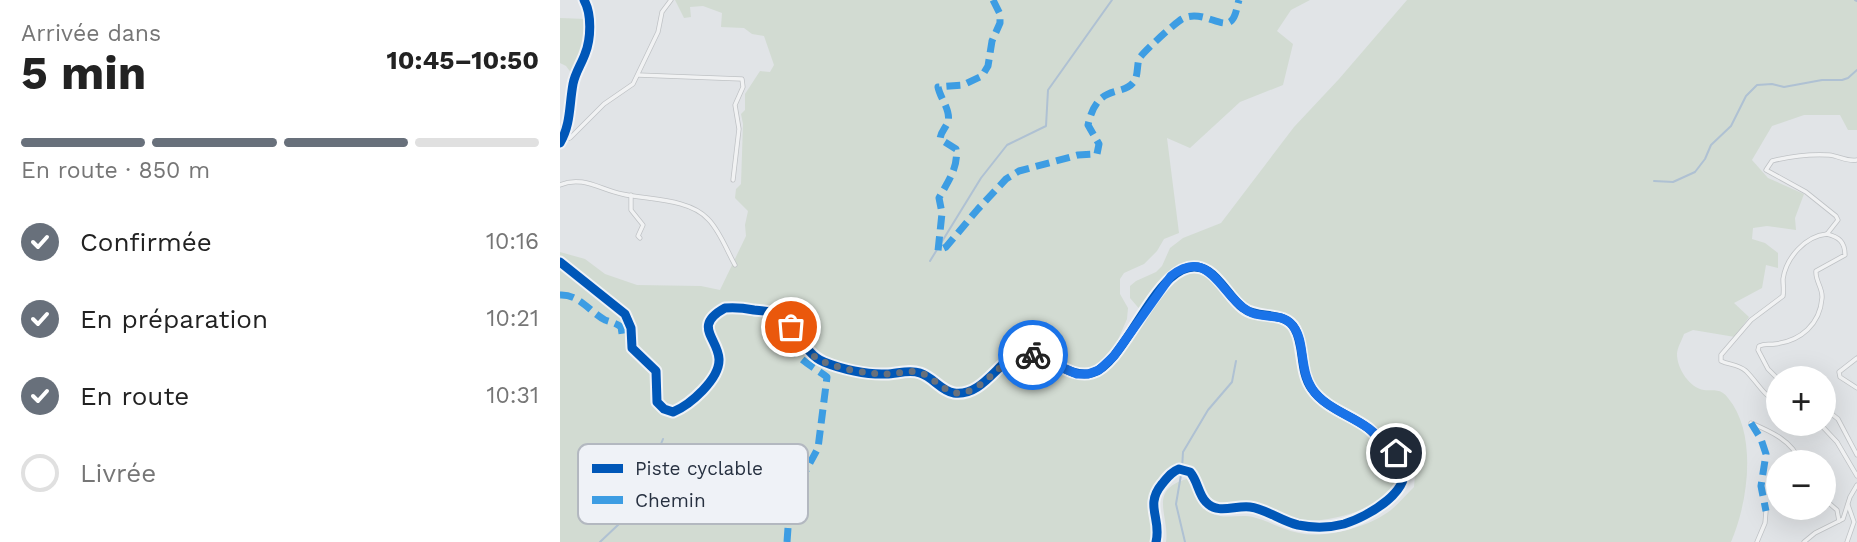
<!DOCTYPE html>
<html lang="fr">
<meta charset="utf-8">
<style>
body{margin:0;font-family:"Work Sans",sans-serif;background:#f2f2f2;color:#222;height:100vh;display:flex;flex-direction:column;font-size:26px;white-space:nowrap}
*{box-sizing:border-box;margin:0}
p{font-size:23px;color:#767676}
.icon{flex:none;width:38px;height:38px;fill:none;stroke:currentColor;stroke-width:2;stroke-linecap:round;stroke-linejoin:round}
.map{position:relative;flex:1;overflow:hidden}
.side{display:flex;flex-direction:column;background:#fff;width:560px}
.side>*{flex:none}
.controls{position:absolute;left:1206px;top:366px;display:grid;gap:14px}
.controls a{display:grid;place-items:center;width:70px;height:70px;border-radius:50%;background:#fff;box-shadow:0 7px 28px #0002;font-size:35px}
.pin{position:absolute;display:grid;place-items:center;width:60px;height:60px;color:#fff;margin:-30px;border:4px solid #fff;border-radius:50%;box-shadow:0 2px 7px #0007}
.courier{position:absolute;display:grid;place-items:center;width:70px;height:70px;margin:-35px;border:5px solid #1a73e8;border-radius:50%;background:#fff;color:#222;box-shadow:0 2px 9px #0007}
.headline em{font-style:normal;font-weight:700}
.headline div{display:flex;flex-direction:column-reverse}
.headline{display:flex;align-items:center;justify-content:space-between;height:119px;padding:0 21px}
h1{font-size:46px;font-weight:700;line-height:52px}
.bar{display:grid;grid-template-columns:repeat(4,1fr);gap:10px 7px;align-content:center;height:84px;padding:0 21px}
.bar i{height:9px;border-radius:5px;background:#e0e0e0}
.bar .selected{background:#68707b}
.bar p{grid-column:span 4}
ol{padding:0 21px;list-style:none}
li{display:flex;align-items:center;gap:21px;height:77px}
li p{margin-inline-start:auto}
li .icon{padding:7px;border-radius:50%;background:#68707b;color:#fff;stroke-width:4}
li:last-child{color:#767676}
li i{width:38px;height:38px;border:4px solid #e0e0e0;border-radius:50%}
main{display:flex;flex:1;min-height:0}
.map>svg:first-child{display:block}
.green{fill:#d2dbd2}
.lines{fill:none;stroke-linecap:round;stroke-linejoin:round}
.stream{stroke:#afc1d3;stroke-width:2}
.minor-casing{stroke:#bfc2c5;stroke-width:5}
.tertiary-casing{stroke:#bfc2c5;stroke-width:6}
.minor{stroke:#f1f2f3;stroke-width:3.5}
.tertiary{stroke:#f1f2f3;stroke-width:4.5}
.quiet{stroke:#3d9de3;stroke-width:7;stroke-dasharray:14 7;stroke-linecap:butt}
.cycleway-casing{stroke:#eff2f7;stroke-width:13}
.cycleway{stroke:#0057b8;stroke-width:9}
.done{stroke:#68707b;stroke-width:7;stroke-dasharray:0 12.6}
.route{stroke:#1a73e8;stroke-width:9}
.key{fill:#eff2f7;stroke:#b3b8c0;stroke-width:2}
.key-label{font-size:19px;fill:#273141}
</style>
<main>
<section class="side">
<div class="headline"><div><h1>5 min</h1><p>Arrivée dans</p></div><em>10:45–10:50</em></div>
<div class="bar"><i class="selected"></i><i class="selected"></i><i class="selected"></i><i></i><p>En route · 850 m</p></div>
<ol>
<li><svg class="icon" aria-label="check" viewBox="0 0 24 24"><path d="M5 12l5 5 9-10"/></svg>Confirmée<p>10:16</p></li>
<li><svg class="icon" aria-label="check" viewBox="0 0 24 24"><path d="M5 12l5 5 9-10"/></svg>En préparation<p>10:21</p></li>
<li><svg class="icon" aria-label="check" viewBox="0 0 24 24"><path d="M5 12l5 5 9-10"/></svg>En route<p>10:31</p></li>
<li><i></i>Livrée</li>
</ol>
</section>
<div class="map">
<svg width="1297" height="542" viewBox="0 0 1297 542">
<rect width="100%" height="100%" fill="#e1e4e7"/>
<!-- green -->
<g class="green">
<path d="M115 0H750L731 10 717 31 733 44 723 85 680 102 630 148 607 138 619 233 604 239 597 251 584 264 564 273 560 279V294L568 308 567 319 557 342 562 348 609 279 627 269C648 271 659 285 670 300 673 304 677 310 681 313 697 322 719 315 731 332 735 351 736 377 749 393 760 408 777 414 792 423 802 429 808 437 816 445 825 453 839 457 840 472 842 506 764 525 738 520 720 518 705 505 687 504 677 503 666 506 655 502 642 497 639 479 632 468 628 467 624 464 620 464 608 465 593 491 588 500L596 526 592 542H0V252L25 259 45 274 77 285 141 286 160 290 186 236 185 225 188 211 175 198 176 189 181 184 183 124 181 114 185 110V94L200 71 210 72 214 65 204 36 192 34 184 28 161 27 162 13 143 6 130 7 131 17 124 18Z"/>
<path d="M847 0H1297V130H1288L1280 115H1244L1212 126 1192 160 1208 178 1244 194 1235 218 1236 230 1207 226 1193 228 1192 239 1205 243 1218 253V268L1206 265 1202 288 1174 303 1189 317 1175 337 1133 330 1124 334C1122 340 1117 348 1117 354 1117 369 1130 388 1144 390 1154 391 1161 388 1168 398 1198 434 1188 503 1171 542H606C610 516 587 490 627 479 635 489 638 507 651 513 663 520 680 514 693 517 709 521 723 530 739 533 766 539 809 527 831 510 839 503 847 494 854 487L855 474 851 461 823 440 813 425 761 395 748 370 740 328 735 321 721 312 697 311 686 307 664 279 653 269 637 263 617 267 607 276 582 312 570 298V286L576 281 596 272 602 266 610 248 623 238 661 223 734 127 779 79Z"/>
<polygon points="0,18 26,19 24,45 12,74 6,66 0,63"/>
</g>
<g class="lines">
<!-- stream -->
<g class="stream">
<polyline points="1295,0 1297,1"/>
<polyline points="1094,181 1113,182 1135,172 1145,159 1151,145 1171,126 1186,96 1197,85 1212,84 1224,87 1262,80 1282,80 1288,78 1297,70"/>
<polyline points="370,261 421,178 447,145 486,126 488,90 552,0"/>
<polyline points="40,542 59,524 85,491 96,470 97,454 103,439"/>
<polyline points="625,542 616,504 622,469 623,452 648,410 672,382 676,361"/>
</g>
<!-- minor casing -->
<g class="minor-casing">
<g id="minor">
<polyline points="78,75 182,79 183,87 175,105 179,129 173,180"/>
<polyline points="1,141 10,138 44,104 73,84 98,32 102,12 111,0"/>
<path d="M0 185C22 175 41 190 62 194 87 200 129 198 148 219 160 231 167 251 175 265"/>
<polyline points="71,195 71,210 83,225 78,236 80,238"/>
<path d="M1267 234 1278 220 1276 216 1246 192 1206 170 1212 161C1231 156 1250 154 1269 155 1279 156 1287 162 1297 160"/>
<polyline points="1297,358 1279,372 1280,377 1297,388"/>
<path d="M1218 379 1208 369 1198 350 1199 346C1206 343 1209 345 1215 344 1241 341 1260 324 1262 298 1263 288 1255 281 1256 271L1285 255C1285 242 1279 237 1267 234"/>
<path d="M1218 403C1204 396 1197 382 1186 371 1178 364 1169 365 1161 361V355L1191 320 1223 296C1224 290 1223 285 1223 279 1226 258 1245 236 1267 234"/>
<polyline points="1264,408 1278,419 1297,455"/>
<path d="M1191 423C1210 431 1233 441 1240 462"/>
<polyline points="1260,424 1277,442 1297,476"/>
<polyline points="1264,499 1277,510 1279,521"/>
<polyline points="1197,542 1205,523 1206,511"/>
<polyline points="1244,542 1255,533 1283,519 1290,497 1297,485"/>
<polyline points="1287,542 1294,522 1288,505"/>
</g>
</g>
<!-- tertiary casing -->
<g class="tertiary-casing">
<g id="tertiary">
<path d="M0 143C11 124 9 106 13 84 15 73 21 65 25 54 31 39 32 14 24 0"/>
<path d="M0 262 65 314 71 328 72 348 96 371 97 402 104 409 113 412C130 405 160 379 159 359 158 338 132 326 165 308 175 307 184 308 194 310 203 311 214 311 222 316 238 328 244 354 264 362 281 369 307 375 326 374 337 374 349 369 360 373 373 377 381 391 394 393 424 397 440 357 461 353 486 350 507 380 532 373 569 363 602 243 648 271 662 280 670 298 683 308 698 320 725 310 735 329 745 347 739 371 752 389 765 408 791 415 808 428 814 433 819 439 825 444 831 448 838 453 841 460 858 489 807 517 784 524 769 528 753 528 738 525 721 521 706 509 690 507 675 505 658 515 646 502 638 494 638 481 630 472L619 469C611 472 607 478 602 484 584 506 602 518 596 542"/>
</g>
</g>
<!-- minor -->
<use href="#minor" class="minor"/>
<!-- tertiary -->
<use href="#tertiary" class="tertiary"/>
<!-- quiet -->
<g class="quiet">
<path d="M433 0 440 14V23L432 41 428 66 422 76 403 85 378 87C380 98 391 110 388 122 385 129 381 131 380 139L396 149C399 167 387 183 379 198L382 213 378 251 386 247 418 209 446 179 459 171 518 155 537 154 539 144 528 125C538 80 564 99 575 80 578 74 577 65 579 59 581 54 616 22 622 19 642 8 663 31 672 20 676 16 677 6 679 0"/>
<path d="M0 295C19 294 30 312 45 320 51 322 56 323 61 327L63 340"/>
<polyline points="1191,423 1201,439 1206,454 1201,486 1206,511"/>
<path d="M227 542 230 500 258 448 267 377C251 365 220 351 231 327"/>
</g>
<!-- cycleway casing -->
<g class="cycleway-casing">
<g id="cycleway">
<path d="M0 143C11 124 9 106 13 84 15 73 21 65 25 54 31 39 32 14 24 0"/>
<path d="M0 262 65 314 71 328 72 348 96 371 97 402 104 409 113 412C130 405 160 379 159 359 158 338 132 326 165 308 175 307 184 308 194 310 203 311 214 311 222 316 238 328 244 354 264 362 281 369 307 375 326 374 337 374 349 369 360 373 373 377 381 391 394 393 424 397 440 357 461 353 486 350 507 380 532 373 569 363 602 243 648 271 662 280 670 298 683 308 698 320 725 310 735 329 745 347 739 371 752 389 765 408 791 415 808 428 814 433 819 439 825 444 831 448 838 453 841 460 858 489 807 517 784 524 769 528 753 528 738 525 721 521 706 509 690 507 675 505 658 515 646 502 638 494 638 481 630 472L619 469C611 472 607 478 602 484 584 506 602 518 596 542"/>
</g>
</g>
<!-- cycleway -->
<use href="#cycleway" class="cycleway"/>
</g>
<g class="lines">
<!-- done -->
<path class="done" d="M231 327C239 337 245 349 255 357 268 367 310 375 327 374 337 374 348 370 359 372 376 377 386 398 406 392 432 384 447 349 473 355"/>
<!-- route -->
<path class="route" d="M473 355 517 374H528L539 370 554 356 611 276C650 246 660 295 688 311 702 320 721 311 733 326 747 343 737 375 758 396 771 410 792 416 808 428 818 435 826 445 836 453"/>
</g>
<!-- legend -->
<rect x="18" y="444" width="230" height="80" rx="10" class="key"/>
<rect x="32" y="464" width="31" height="9" fill="#0057b8"/>
<rect x="32" y="496" width="31" height="8" fill="#3d9de3"/>
<g class="key-label">
<text x="75" y="475">Piste cyclable</text>
<text x="75" y="507">Chemin</text>
</g>
</svg>
<div class="controls">
<a>+</a>
<a>−</a>
</div>
<div class="pin" style="left:231px;top:327px;background:#ea580c"><svg class="icon" aria-label="bag" viewBox="0 0 24 24"><path d="M5 8h14l-1 12H6zM9 8a3 3 0 0 1 6 0"/></svg></div>
<div class="pin" style="left:836px;top:453px;background:#1f2937"><svg class="icon" aria-label="home" viewBox="0 0 24 24"><path d="M3 11l9-7 9 7M6 9v11h12V9"/></svg></div>
<div class="courier" style="left:473px;top:355px"><svg class="icon" aria-label="bike" viewBox="0 0 24 24"><circle cx="6" cy="16" r="4"/><circle cx="18" cy="16" r="4"/><path d="M6 16l4-8h5l3 8M10 8l3 8H6M13 5h3"/></svg></div>
</div>
</main>
